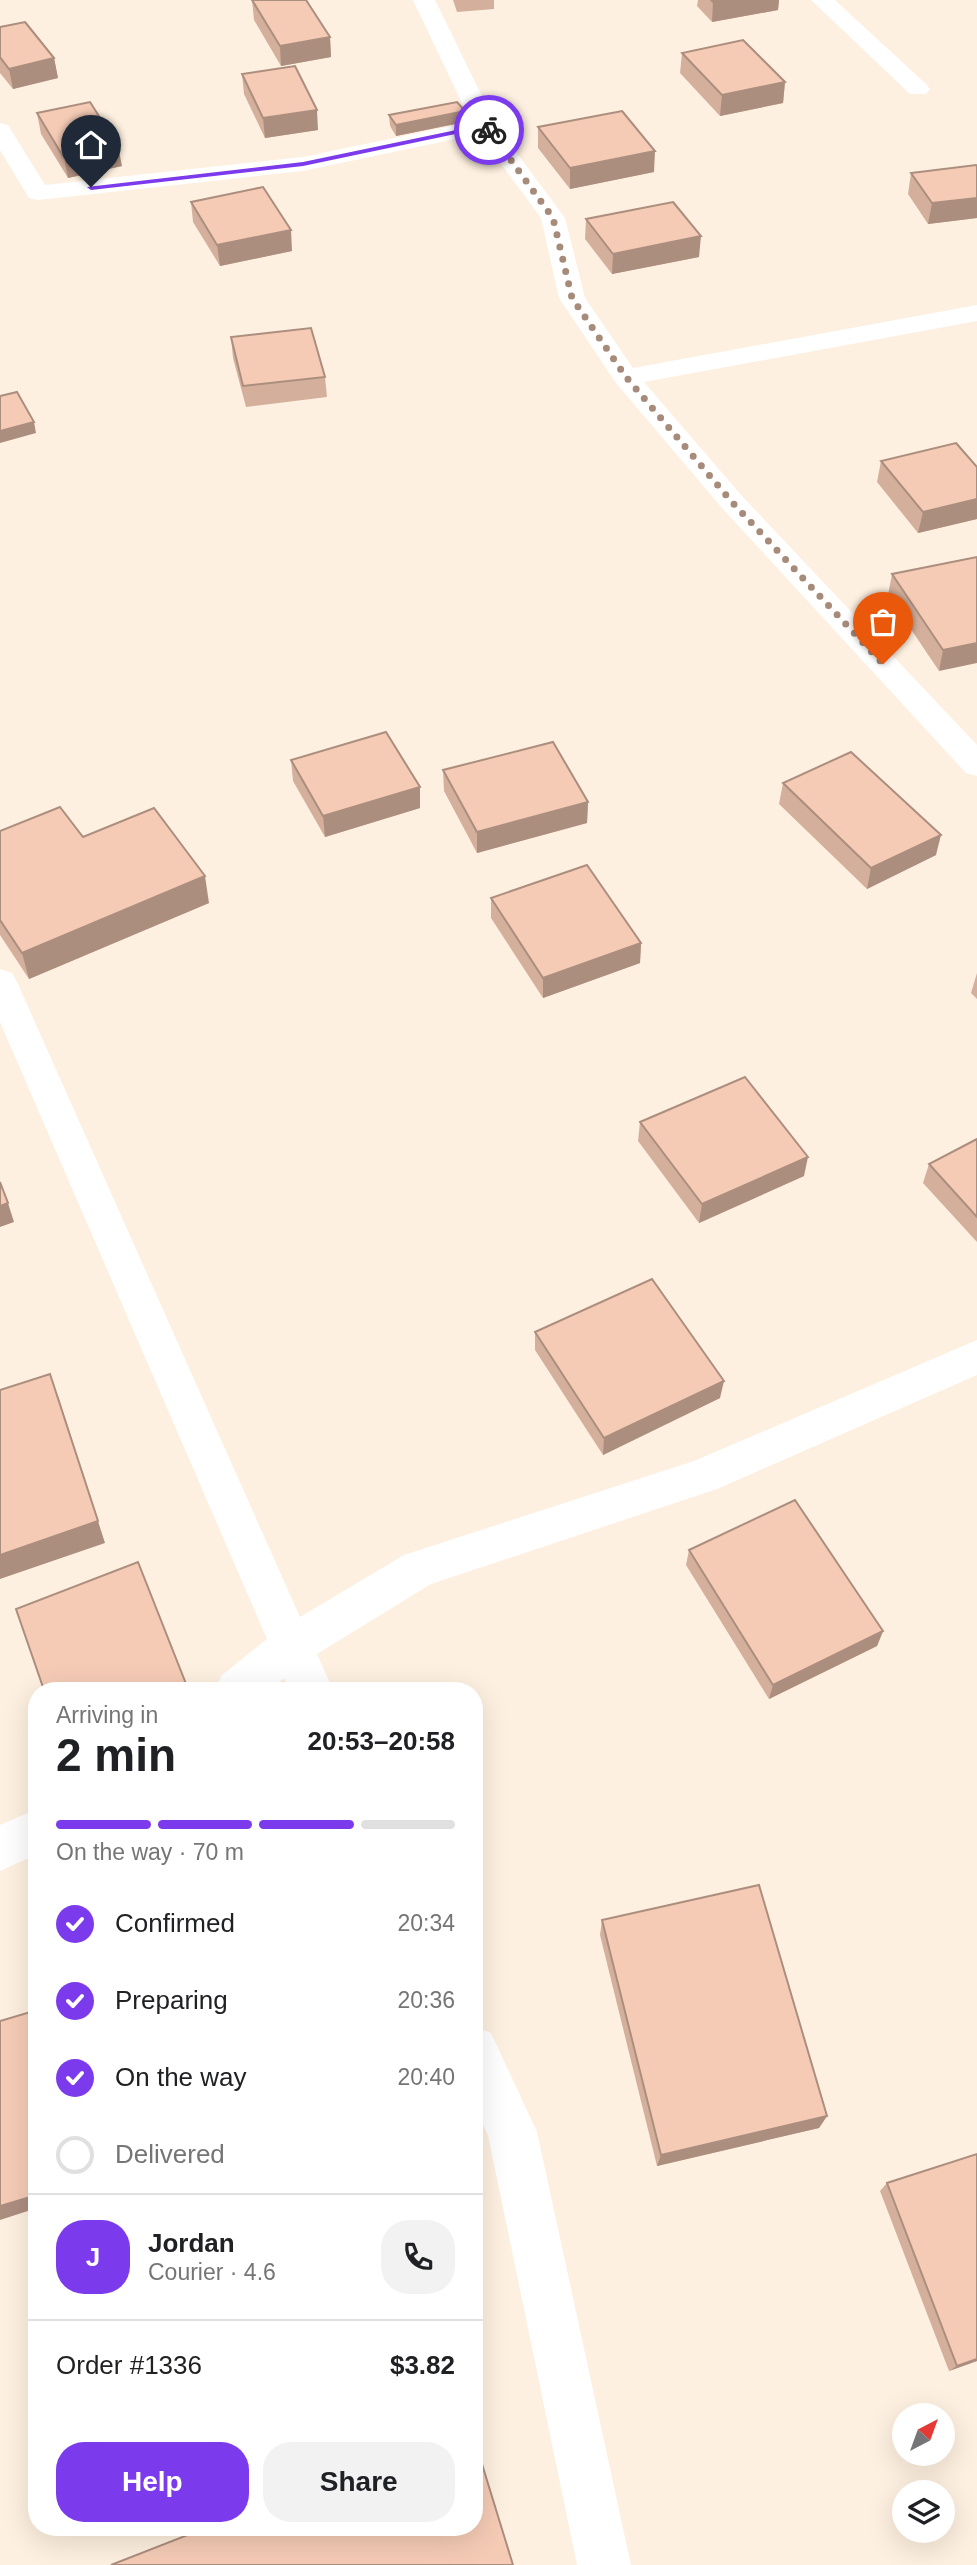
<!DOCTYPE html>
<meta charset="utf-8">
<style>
body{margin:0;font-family:Helvetica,sans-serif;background:#f2f2f2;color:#202124;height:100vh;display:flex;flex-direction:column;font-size:26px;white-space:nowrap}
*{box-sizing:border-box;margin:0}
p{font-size:23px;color:#757577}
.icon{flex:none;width:38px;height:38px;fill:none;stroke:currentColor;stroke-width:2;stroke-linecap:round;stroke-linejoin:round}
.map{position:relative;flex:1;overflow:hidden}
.sheet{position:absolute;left:28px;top:1682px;width:455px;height:854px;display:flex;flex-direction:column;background:#fff;border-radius:28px;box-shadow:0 7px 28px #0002}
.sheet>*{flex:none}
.needle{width:46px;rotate:41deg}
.controls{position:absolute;left:892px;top:2403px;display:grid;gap:14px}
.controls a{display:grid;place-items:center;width:63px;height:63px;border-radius:50%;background:#fff;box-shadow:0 7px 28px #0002;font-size:35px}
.pin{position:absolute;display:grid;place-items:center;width:60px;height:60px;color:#fff;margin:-72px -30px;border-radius:50% 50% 50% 0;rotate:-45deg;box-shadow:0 0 7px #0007}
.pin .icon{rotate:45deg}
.courier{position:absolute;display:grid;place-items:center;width:70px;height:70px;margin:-35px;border:5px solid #7c3aed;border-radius:50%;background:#fff;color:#222;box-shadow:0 2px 9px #0007}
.summary em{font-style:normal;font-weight:800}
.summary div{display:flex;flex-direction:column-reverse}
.summary{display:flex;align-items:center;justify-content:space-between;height:119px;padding:0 28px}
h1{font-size:46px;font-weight:800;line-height:52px}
.bar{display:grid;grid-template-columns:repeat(4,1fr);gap:10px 7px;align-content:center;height:84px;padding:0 28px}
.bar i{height:9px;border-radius:5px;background:#e0e0e0}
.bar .on{background:#7c3aed}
.bar p{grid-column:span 4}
.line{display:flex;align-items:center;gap:18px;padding:0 28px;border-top:2px solid #e0e0e0}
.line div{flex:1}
.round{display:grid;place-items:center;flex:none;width:74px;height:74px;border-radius:28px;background:#f2f2f2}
ol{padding:0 28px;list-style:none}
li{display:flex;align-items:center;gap:21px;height:77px}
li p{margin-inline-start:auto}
li .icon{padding:7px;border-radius:50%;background:#7c3aed;color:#fff;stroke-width:4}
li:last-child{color:#757577}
li i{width:38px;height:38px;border:4px solid #e0e0e0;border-radius:50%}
.primary-button{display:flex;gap:14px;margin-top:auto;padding:14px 28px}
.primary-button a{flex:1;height:80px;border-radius:28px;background:#7c3aed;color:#fff;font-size:28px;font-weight:800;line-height:80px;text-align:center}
.primary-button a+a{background:#f2f2f2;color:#202124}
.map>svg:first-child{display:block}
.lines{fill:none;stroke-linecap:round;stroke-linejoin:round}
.minor{fill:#fff;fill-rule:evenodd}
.wall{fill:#d3af9c}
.shaded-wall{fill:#ac8e7f}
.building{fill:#f5cbb5;stroke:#ac8e7f;stroke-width:2}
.route{fill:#7c3aed}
.done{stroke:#a68b7b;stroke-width:7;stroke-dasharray:0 12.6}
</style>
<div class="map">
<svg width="977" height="2565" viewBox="0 0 977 2565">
<rect width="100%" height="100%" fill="#fef0e0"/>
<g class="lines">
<!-- minor -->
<g class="minor">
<polygon points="413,0 435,0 496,125 565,218 585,298 633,368 977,305 977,321 644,382 742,496 977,745 977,776 966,773 722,508 616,383 559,298 541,218 479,134 303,171 38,200 29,198 0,150 0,123 8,125 45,185 303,157 471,122"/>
<polygon points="811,0 835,0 926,84 930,89 926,94 910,94"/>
<polygon points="0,969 12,973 17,982 300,1617 404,1555 694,1461 977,1340 977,1375 717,1489 431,1584 317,1654 333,1690 289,1690 284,1678 270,1690 215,1690 222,1675 267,1639 0,1022"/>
<polygon points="37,1809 37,1854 0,1871 0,1825"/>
<polygon points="474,2026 491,2033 537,2132 631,2565 577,2565 488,2135 474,2105"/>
</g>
</g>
<!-- wall -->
<g class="wall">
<polygon points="252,0 330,37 331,57 281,66 254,20"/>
<polygon points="453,0 494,0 494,9 457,12"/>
<polygon points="698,0 779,0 778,10 712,22 697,6"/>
<polygon points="0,27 54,58 58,78 13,89 0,73"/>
<polygon points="682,53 785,82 783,103 720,116 680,73"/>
<polygon points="242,74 318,130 265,138 244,94"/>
<polygon points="37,113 122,166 68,178 41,134"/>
<polygon points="389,115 465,122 396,136 390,126"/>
<polygon points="538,127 654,172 570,189 538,148"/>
<polygon points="977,166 977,218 928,224 908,194 911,173"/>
<polygon points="191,202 292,251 220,266 193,222"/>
<polygon points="586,219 699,257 612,274 585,239"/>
<polygon points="231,337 325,377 327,397 246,407 233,358"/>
<polygon points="881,461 977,467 977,519 918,533 877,482"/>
<polygon points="977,557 939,671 888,595 892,574"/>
<polygon points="291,760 420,787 420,808 325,837 293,781"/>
<polygon points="443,770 588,802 587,823 477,853 444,791"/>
<polygon points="783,783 936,855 867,889 779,804"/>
<polygon points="0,831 83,837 209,903 29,979 0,935"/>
<polygon points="491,898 641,943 640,963 543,998 491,918"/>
<polygon points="977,973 977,999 971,993"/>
<polygon points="640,1122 804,1176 699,1223 638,1141"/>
<polygon points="977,1139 977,1242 923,1183 929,1164"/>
<polygon points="535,1332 720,1398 603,1455 535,1350"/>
<polygon points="689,1550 883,1631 877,1646 769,1699 686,1565"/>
<polygon points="602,1920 827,2116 819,2128 657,2166 600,1935"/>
<polygon points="887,2183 977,2361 949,2371 880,2191"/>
</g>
<!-- shaded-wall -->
<g class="shaded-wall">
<polygon points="726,0 779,0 778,10 712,22 713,2"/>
<polygon points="330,37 331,57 281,66 280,46"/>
<polygon points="54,58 58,78 13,89 9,69"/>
<polygon points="785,82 783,103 720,116 722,95"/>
<polygon points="317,110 318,130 265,138 263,118"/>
<polygon points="465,111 465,122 396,136 396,125"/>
<polygon points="118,146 122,166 68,178 64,158"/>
<polygon points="655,151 654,172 570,189 570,168"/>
<polygon points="977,198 977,218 928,224 932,203"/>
<polygon points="291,230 292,251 220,266 217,245"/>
<polygon points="701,236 699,257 612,274 613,254"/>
<polygon points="34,422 36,433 0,443 0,431"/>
<polygon points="977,499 977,519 918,533 923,512"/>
<polygon points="977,643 977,663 939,671 943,650"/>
<polygon points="420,787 420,808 325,837 323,816"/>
<polygon points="588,802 587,823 477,853 477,832"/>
<polygon points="941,835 936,855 867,889 871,868"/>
<polygon points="205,876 209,903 29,979 22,953"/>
<polygon points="641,943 640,963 543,998 543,978"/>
<polygon points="808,1157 804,1176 699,1223 702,1204"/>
<polygon points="8,1203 14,1222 0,1227 0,1206"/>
<polygon points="724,1381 720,1398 603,1455 604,1438"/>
<polygon points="58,1396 105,1543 0,1579 0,1555"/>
<polygon points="883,1631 877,1646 769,1699 773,1685"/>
<polygon points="827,2116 819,2128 657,2166 661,2155"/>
<polygon points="37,2195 37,2208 0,2220 0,2206"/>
<polygon points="977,2359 977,2361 949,2371 957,2366"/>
</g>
<!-- building -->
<g class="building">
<polygon points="252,0 306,0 330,37 280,46"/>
<polygon points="711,0 726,0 713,2"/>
<polygon points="25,22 54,58 9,69 0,57 0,27"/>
<polygon points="743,40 785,82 722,95 682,53"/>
<polygon points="295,66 317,110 263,118 242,74"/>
<polygon points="90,102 118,146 64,158 37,113"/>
<polygon points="457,102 465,111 396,125 389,115"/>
<polygon points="622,111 655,151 570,168 538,127"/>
<polygon points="976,165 977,166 977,198 932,203 911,173"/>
<polygon points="263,187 291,230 217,245 191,202"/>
<polygon points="673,202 701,236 613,254 586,219"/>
<polygon points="311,328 325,377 243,386 231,337"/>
<polygon points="17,392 34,422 0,431 0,396"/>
<polygon points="956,443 977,467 977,499 923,512 881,461"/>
<polygon points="977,557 977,643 943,650 892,574"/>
<polygon points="386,732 420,787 323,816 291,760"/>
<polygon points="553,742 588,802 477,832 443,770"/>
<polygon points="851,752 941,835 871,868 783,783"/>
<polygon points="60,807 83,837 154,808 205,876 22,953 0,920 0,831"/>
<polygon points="587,865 641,943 543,978 491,898"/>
<polygon points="745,1077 808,1157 702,1204 640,1122"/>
<polygon points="977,1139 977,1217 929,1164"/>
<polygon points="0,1182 8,1203 0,1206"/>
<polygon points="652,1279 724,1381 604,1438 535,1332"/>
<polygon points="50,1374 98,1521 0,1555 0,1390"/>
<polygon points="795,1500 883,1631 773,1685 689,1550"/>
<polygon points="138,1562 188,1689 185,1690 44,1690 16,1609"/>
<polygon points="759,1885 827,2116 661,2155 602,1920"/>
<polygon points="37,2010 37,2195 0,2206 0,2021"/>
<polygon points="977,2154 977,2359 957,2366 887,2183"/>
<polygon points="474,2438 513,2565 111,2565 208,2527 474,2527"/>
</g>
<!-- route -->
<polygon class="route" points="485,124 491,132 484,128 303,166 91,190 87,187 303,162"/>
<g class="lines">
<!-- done -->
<polyline class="done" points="489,130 553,218 572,298 626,377 732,502 883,664"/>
</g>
</svg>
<div class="controls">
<a><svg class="needle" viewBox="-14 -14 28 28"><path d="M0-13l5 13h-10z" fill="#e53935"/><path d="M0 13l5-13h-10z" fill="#757577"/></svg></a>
<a><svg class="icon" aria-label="layers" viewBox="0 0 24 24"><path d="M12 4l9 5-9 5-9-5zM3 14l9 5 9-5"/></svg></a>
</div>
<div class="pin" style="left:883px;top:664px;background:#ea580c"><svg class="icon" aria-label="bag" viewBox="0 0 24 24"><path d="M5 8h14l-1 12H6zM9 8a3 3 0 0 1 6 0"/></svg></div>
<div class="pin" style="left:91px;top:187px;background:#1f2937"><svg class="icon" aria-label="home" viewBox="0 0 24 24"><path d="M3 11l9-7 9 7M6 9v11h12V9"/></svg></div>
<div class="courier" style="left:489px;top:130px"><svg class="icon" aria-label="bike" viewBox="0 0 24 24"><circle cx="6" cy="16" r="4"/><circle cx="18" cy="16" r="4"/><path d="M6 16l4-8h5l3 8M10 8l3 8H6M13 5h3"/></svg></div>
<section class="sheet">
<div class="summary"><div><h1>2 min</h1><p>Arriving in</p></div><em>20:53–20:58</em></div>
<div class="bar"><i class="on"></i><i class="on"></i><i class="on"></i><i></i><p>On the way · 70 m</p></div>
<ol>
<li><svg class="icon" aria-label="check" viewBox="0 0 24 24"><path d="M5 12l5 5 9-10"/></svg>Confirmed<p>20:34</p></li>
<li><svg class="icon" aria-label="check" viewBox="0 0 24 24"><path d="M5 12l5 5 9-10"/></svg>Preparing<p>20:36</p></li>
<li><svg class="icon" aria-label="check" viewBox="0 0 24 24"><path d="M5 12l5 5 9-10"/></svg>On the way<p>20:40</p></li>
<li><i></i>Delivered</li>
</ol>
<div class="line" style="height:126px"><b class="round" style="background:#7c3aed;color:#fff">J</b><div><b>Jordan</b><p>Courier · 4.6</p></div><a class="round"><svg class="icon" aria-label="phone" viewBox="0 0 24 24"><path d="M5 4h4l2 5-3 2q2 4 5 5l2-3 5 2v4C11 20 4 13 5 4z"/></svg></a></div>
<div class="line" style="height:91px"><div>Order #1336</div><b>$3.82</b></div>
<div class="primary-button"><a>Help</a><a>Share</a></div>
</section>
</div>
